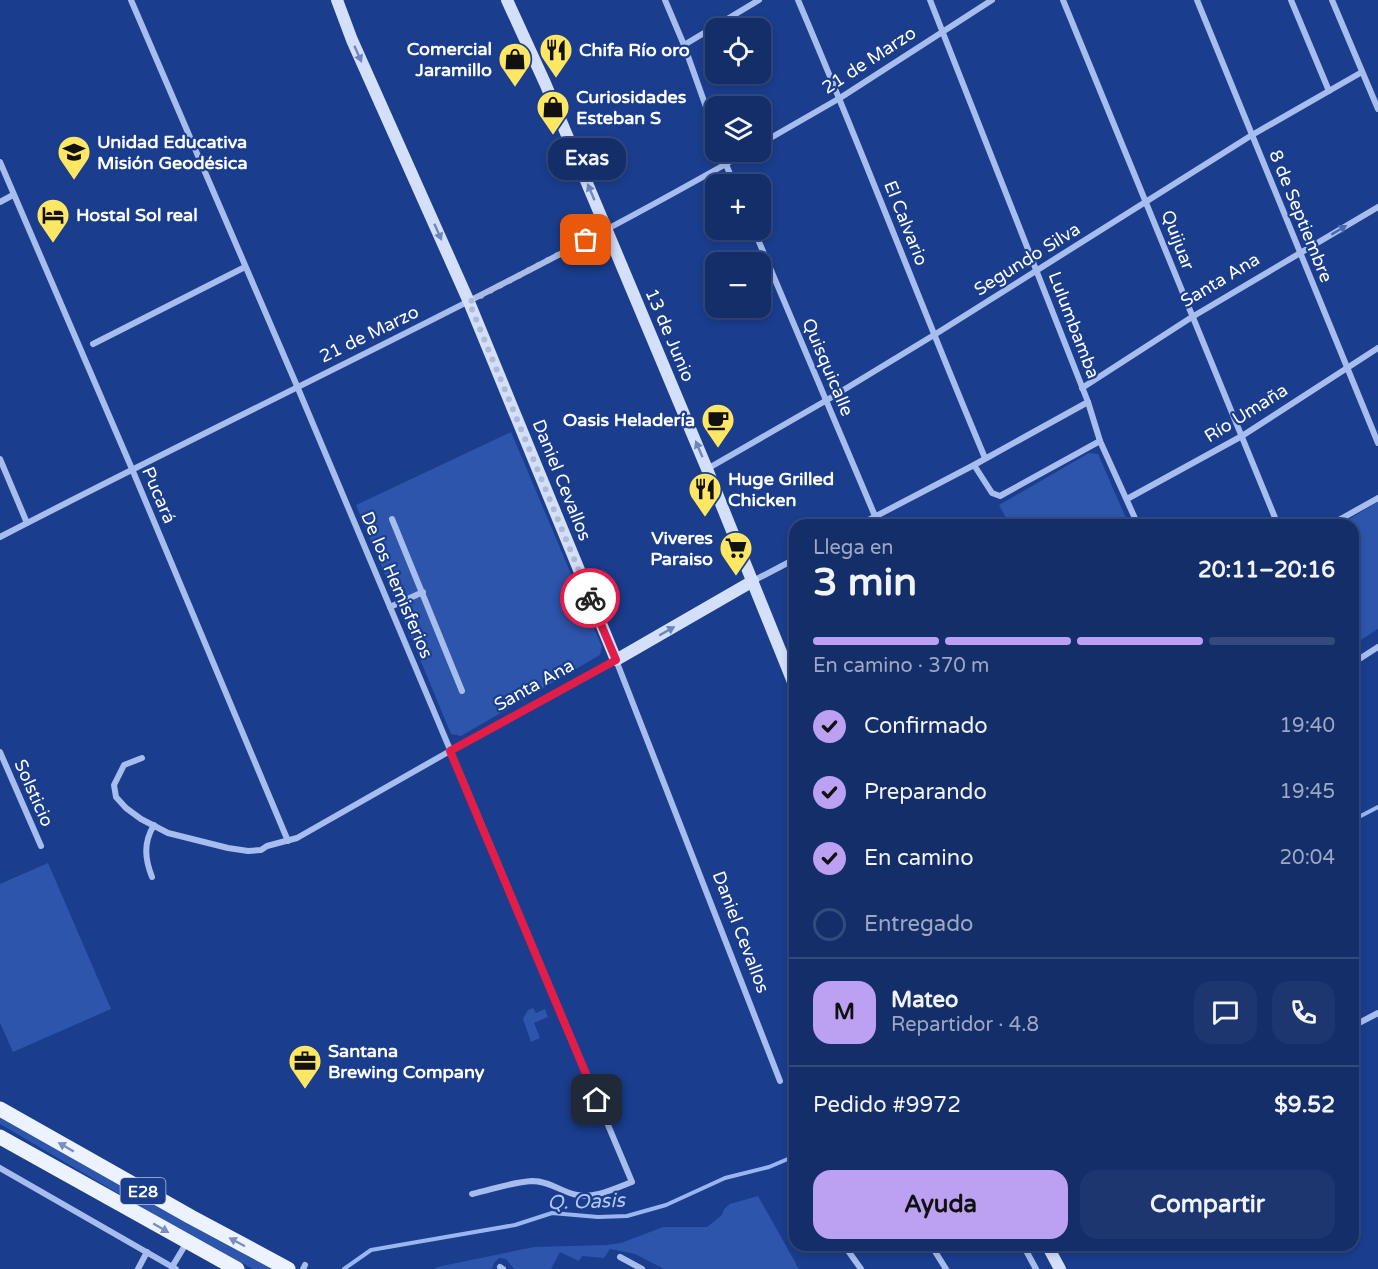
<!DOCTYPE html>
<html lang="es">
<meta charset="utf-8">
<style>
body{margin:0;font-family:"Varela Round",sans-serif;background:#1d3670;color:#f1f3f6;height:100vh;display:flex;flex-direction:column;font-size:22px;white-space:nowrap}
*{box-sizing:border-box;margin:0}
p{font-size:20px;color:#9da8c1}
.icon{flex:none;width:33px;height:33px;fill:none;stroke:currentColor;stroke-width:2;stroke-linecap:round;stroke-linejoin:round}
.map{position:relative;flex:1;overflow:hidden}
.drawer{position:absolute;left:789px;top:519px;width:570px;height:732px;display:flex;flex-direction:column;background:#142e6a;border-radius:18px;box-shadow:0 3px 9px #0003,0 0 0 2px #334a7e}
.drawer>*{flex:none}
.fabs{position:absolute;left:705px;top:18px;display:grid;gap:12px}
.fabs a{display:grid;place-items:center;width:66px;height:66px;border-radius:12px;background:#142e6a;box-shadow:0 3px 9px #0003,0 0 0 2px #334a7e;font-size:30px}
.pin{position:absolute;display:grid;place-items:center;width:51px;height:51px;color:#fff;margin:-26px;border-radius:12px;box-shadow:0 3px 9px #0006}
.courier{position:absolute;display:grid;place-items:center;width:60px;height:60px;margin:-30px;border:4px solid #e11d48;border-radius:50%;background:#fff;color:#222;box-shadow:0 2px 8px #0007}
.bubble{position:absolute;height:42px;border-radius:18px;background:#142e6a;box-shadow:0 3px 9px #0003,0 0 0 2px #334a7e;font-size:20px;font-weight:700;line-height:42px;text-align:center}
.summary em{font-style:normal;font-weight:700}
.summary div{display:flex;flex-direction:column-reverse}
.summary{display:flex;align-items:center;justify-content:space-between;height:102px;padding:0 24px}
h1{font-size:39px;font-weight:700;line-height:45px}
.bar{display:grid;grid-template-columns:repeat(4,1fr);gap:9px 6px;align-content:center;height:72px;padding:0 24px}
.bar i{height:8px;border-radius:4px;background:#334a7e}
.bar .on{background:#bca0f2}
.bar p{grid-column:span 4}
.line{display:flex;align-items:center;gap:15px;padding:0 24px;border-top:2px solid #334a7e}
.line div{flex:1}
.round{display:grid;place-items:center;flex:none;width:63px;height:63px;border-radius:18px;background:#1d3670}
ol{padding:0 24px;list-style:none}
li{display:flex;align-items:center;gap:18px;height:66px}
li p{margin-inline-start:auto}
li .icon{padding:6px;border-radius:50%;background:#bca0f2;color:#111;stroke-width:4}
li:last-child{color:#9da8c1}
li i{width:33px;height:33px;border:3px solid #334a7e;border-radius:50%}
.button{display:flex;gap:12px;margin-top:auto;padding:12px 24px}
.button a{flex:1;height:69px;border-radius:18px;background:#bca0f2;color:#111;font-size:24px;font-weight:700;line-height:69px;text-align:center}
.button a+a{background:#1d3670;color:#f1f3f6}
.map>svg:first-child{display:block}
.green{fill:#2d55ab}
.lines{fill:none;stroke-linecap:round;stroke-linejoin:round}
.stream{stroke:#99b6f0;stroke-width:4}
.minor{stroke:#a7bdee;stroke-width:6}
.secondary{stroke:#d4dffa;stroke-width:12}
.primary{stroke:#edf2ff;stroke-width:15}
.oneway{fill:#6e86be}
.oneway2{fill:#4b6aaf}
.oneway3{fill:#798ec0}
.done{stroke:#afbbd7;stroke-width:6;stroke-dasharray:0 10.8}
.route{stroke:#e11d48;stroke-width:8}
.labels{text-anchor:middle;stroke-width:4.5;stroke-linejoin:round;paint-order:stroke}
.shield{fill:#1a3d8d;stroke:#bac5dd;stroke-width:1.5}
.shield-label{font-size:16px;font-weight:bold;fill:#fff}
.poi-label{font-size:18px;font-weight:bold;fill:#fff;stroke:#1a3d8d;text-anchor:start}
.street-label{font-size:18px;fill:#fff;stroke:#1a3d8d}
.water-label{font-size:20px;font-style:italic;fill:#b2c8f5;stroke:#1a3d8d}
</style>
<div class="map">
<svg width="1378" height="1269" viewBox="0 0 1378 1269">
<rect width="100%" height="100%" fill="#1a3d8d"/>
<!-- green -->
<g class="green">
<polygon points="511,432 602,647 600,655 461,736 451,734 356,505"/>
<polygon points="1089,453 1098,454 1129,525 1010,525 999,505"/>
<polygon points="1378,502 1378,629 1356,643 1353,637 1353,525 1339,525"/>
<polygon points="48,863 111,1009 13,1052 0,1023 0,884"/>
<polygon points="533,1008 536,1013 545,1009 548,1017 534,1023 540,1038 531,1042 523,1019 528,1010"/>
<polygon points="0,1115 186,1223 272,1269 253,1269 148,1211 0,1124"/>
<polygon points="758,1196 799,1269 664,1269 635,1254 610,1249 604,1258 582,1256 579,1261 560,1252 551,1269 514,1269 506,1259 499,1258 494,1263 492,1269 435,1269 437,1267 534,1247 607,1245 621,1243 663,1227 707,1227 722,1215 724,1209 730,1204"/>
</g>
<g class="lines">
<!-- stream -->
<g class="stream">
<polyline points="1353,820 1378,807"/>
<polyline points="344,1269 371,1250 515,1225 552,1213 598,1217 627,1216 666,1205 725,1178 769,1167 795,1156"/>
</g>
<!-- minor -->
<g class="minor">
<path d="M131 0 297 386 632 1182C616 1188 594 1199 577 1195 561 1192 550 1181 532 1181 512 1182 491 1190 472 1194"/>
<polyline points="665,0 684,45 716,135"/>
<path d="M798 0C863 152 921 306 985 458"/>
<polyline points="930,0 1088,402 1100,441 1138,525"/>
<polyline points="1063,0 1278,525"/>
<polyline points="1197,0 1378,443"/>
<polyline points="1291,0 1329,91"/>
<polyline points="1332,0 1378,109"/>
<polyline points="684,45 759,0"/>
<polyline points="760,144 840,98 992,0"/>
<polyline points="721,152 734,184"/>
<polyline points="0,162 132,469 288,841"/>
<polyline points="0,202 13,195"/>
<polyline points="754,230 875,516"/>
<polyline points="93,344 245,267"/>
<polyline points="1082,388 1192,317 1378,207"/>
<polyline points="0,459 27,523"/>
<polyline points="974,465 992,493 1000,496 1100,441"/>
<polyline points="707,469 827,400 934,335 1252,135 1362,72"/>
<polyline points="1127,499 1242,436 1378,348"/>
<polyline points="392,519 462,691"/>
<polyline points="859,525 974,465 1088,402"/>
<polyline points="1330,525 1378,498"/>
<path d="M0 537C249 408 504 291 747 152"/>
<polyline points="753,581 795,559"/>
<polyline points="390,607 423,592"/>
<polyline points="1353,663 1378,647"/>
<polyline points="0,752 41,846"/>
<polyline points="142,758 124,765 114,785 116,797 126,808 141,819 168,833 228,848 248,851 261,850 267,846 297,838 450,751 616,660 780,1081"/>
<path d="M152 877C145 859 143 843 154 825"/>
<polyline points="1353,1026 1378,1013"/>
<polyline points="0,1168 176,1269"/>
<polyline points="844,1245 861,1269"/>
<polyline points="931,1245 946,1269"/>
<polyline points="1023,1245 1036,1269"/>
<polyline points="620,1257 642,1269"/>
<polyline points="172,1267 187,1242"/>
<polyline points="500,1267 503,1269"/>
<polyline points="138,1269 147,1252"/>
<polyline points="303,1269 305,1265"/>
</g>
<!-- secondary -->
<g class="secondary">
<polyline points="337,0 352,40 469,302 616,660 753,581"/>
<polyline points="507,0 545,83 707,469 795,687"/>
<polyline points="1047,1245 1060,1269"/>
</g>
<!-- primary -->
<g class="primary">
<polyline points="0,1109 191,1217 288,1269"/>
<polyline points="0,1137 237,1269"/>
</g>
</g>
<!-- one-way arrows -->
<defs><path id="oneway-solid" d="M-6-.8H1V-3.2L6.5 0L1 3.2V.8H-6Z" transform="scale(1.5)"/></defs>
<g class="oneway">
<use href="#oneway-solid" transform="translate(358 54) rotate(66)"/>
<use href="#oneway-solid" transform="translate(591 192) rotate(-113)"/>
<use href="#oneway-solid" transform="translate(438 232) rotate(66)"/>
<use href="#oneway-solid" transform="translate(699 449) rotate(-113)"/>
<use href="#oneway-solid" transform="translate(667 631) rotate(-30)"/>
</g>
<use class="oneway2" href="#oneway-solid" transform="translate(1339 230) rotate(-31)"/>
<g class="oneway3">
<use href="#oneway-solid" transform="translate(66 1147) rotate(-150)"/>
<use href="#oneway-solid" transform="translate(161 1228) rotate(30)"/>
<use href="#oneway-solid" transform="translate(237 1242) rotate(-152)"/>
</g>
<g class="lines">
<!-- done -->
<polyline class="done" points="586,240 469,302 590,598"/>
<!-- route -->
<polyline class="route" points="590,598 616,660 450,751 597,1100"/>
</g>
<!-- icons -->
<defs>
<g id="restaurant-pin" transform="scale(1.725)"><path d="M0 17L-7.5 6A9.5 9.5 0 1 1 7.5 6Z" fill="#ffe763" stroke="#1a3d8d"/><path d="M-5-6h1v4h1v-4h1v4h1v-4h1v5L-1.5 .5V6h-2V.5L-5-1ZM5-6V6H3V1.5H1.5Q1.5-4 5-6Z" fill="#111"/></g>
<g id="shop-pin" transform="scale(1.725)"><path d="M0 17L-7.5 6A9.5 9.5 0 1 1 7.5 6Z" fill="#ffe763" stroke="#1a3d8d"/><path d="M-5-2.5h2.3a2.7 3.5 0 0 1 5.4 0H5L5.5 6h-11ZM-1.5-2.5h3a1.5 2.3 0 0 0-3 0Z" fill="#111"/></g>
<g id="school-pin" transform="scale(1.725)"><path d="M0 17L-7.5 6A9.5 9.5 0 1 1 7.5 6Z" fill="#ffe763" stroke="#1a3d8d"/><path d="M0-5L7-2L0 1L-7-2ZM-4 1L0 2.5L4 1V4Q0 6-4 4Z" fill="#111"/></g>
<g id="hotel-pin" transform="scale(1.725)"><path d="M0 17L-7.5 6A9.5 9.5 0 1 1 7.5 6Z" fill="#ffe763" stroke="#1a3d8d"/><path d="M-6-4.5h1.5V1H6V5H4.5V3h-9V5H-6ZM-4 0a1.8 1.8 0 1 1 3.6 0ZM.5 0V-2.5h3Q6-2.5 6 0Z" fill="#111"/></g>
<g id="cafe-pin" transform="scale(1.725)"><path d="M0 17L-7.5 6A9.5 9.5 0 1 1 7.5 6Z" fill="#ffe763" stroke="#1a3d8d"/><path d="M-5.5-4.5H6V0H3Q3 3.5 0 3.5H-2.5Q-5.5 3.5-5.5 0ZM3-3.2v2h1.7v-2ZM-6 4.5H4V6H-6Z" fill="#111"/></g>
<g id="supermarket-pin" transform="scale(1.725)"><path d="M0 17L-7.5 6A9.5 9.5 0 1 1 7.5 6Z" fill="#ffe763" stroke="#1a3d8d"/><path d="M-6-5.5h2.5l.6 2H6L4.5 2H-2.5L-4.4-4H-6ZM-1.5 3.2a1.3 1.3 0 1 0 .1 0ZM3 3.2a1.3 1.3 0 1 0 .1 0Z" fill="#111"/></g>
<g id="office-pin" transform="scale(1.725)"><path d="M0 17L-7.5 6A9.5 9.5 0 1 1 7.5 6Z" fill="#ffe763" stroke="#1a3d8d"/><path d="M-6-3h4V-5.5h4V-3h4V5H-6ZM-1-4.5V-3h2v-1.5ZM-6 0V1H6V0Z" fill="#111"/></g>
</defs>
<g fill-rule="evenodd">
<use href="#restaurant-pin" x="556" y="50"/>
<use href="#shop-pin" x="515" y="59"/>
<use href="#shop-pin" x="553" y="107"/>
<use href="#school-pin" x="74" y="152"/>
<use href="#hotel-pin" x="53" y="215"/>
<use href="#cafe-pin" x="718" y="420"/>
<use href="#restaurant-pin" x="705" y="489"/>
<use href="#supermarket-pin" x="736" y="548"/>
<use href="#office-pin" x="305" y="1061"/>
</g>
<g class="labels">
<!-- shield labels -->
<rect class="shield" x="120.5" y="1178" width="45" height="26" rx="4.5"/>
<g class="shield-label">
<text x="143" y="1197">E28</text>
</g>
<!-- poi labels -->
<g class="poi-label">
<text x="492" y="55" text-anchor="end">Comercial<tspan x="492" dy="21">Jaramillo</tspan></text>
<text x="579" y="56">Chifa Río oro</text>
<text x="576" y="103">Curiosidades<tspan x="576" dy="21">Esteban S</tspan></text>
<text x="97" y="148">Unidad Educativa<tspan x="97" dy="21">Misión Geodésica</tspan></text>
<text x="76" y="221">Hostal Sol real</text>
<text x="695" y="426" text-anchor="end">Oasis Heladería</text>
<text x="728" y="485">Huge Grilled<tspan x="728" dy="21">Chicken</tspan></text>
<text x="713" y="544" text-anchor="end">Viveres<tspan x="713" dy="21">Paraiso</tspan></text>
<text x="328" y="1057">Santana<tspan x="328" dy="21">Brewing Company</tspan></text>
</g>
<!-- street labels -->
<g class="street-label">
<text transform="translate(869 60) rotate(-33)" y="6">21 de Marzo</text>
<text transform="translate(1301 216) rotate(68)" y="6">8 de Septiembre</text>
<text transform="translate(906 223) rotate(68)" y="6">El Calvario</text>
<text transform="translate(1178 240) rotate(69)" y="6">Quijuar</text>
<text transform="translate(1027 259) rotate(-32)" y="6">Segundo Silva</text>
<text transform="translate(1220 280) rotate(-31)" y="6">Santa Ana</text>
<text transform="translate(1074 325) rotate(69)" y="6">Lulumbamba</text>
<text transform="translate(369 334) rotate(-26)" y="6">21 de Marzo</text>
<text transform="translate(670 335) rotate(67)" y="6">13 de Junio</text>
<text transform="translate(828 367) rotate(67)" y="6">Quisquicalle</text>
<text transform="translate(1246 413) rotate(-32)" y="6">Río Umaña</text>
<text transform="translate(562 480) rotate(68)" y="6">Daniel Cevallos</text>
<text transform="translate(159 495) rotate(67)" y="6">Pucará</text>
<text transform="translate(397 585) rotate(67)" y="6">De los Hemisferios</text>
<text transform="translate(534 685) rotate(-29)" y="6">Santa Ana</text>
<text transform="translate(34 793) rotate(66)" y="6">Solsticio</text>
<text transform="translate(741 932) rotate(69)" y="6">Daniel Cevallos</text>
</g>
<!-- water labels -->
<g class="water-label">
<text transform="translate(586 1201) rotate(-2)" y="7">Q. Oasis</text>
</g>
</g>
</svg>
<div class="fabs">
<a><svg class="icon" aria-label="locate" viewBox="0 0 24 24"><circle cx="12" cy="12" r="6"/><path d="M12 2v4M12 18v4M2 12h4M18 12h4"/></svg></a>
<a><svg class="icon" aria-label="layers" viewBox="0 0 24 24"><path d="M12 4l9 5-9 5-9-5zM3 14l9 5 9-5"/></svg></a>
<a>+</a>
<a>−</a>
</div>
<div class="pin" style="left:586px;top:240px;background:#ea580c"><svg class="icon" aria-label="bag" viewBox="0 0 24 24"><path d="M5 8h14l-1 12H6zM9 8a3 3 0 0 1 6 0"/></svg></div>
<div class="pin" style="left:597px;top:1100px;background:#1f2937"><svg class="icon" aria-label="home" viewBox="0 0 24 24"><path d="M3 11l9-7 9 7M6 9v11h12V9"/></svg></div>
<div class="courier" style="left:590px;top:598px"><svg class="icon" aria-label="bike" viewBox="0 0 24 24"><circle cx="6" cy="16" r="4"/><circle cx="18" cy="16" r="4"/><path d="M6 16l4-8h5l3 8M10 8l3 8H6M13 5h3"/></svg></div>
<div class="bubble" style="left:548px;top:138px;width:78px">Exas</div>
<section class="drawer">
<div class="summary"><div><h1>3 min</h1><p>Llega en</p></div><em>20:11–20:16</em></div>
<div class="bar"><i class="on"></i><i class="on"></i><i class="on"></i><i></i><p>En camino · 370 m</p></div>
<ol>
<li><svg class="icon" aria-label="check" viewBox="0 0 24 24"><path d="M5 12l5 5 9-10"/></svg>Confirmado<p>19:40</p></li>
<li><svg class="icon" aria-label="check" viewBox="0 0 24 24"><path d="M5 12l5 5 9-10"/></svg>Preparando<p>19:45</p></li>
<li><svg class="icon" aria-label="check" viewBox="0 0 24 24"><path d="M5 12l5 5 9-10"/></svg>En camino<p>20:04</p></li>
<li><i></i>Entregado</li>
</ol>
<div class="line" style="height:108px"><b class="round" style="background:#bca0f2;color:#111">M</b><div><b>Mateo</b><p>Repartidor · 4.8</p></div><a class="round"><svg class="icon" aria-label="chat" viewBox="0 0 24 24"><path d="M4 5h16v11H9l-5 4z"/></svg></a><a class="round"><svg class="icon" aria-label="phone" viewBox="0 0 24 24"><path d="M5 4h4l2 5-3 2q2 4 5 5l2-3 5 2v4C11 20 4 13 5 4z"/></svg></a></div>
<div class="line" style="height:78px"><div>Pedido #9972</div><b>$9.52</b></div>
<div class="button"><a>Ayuda</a><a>Compartir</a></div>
</section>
</div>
